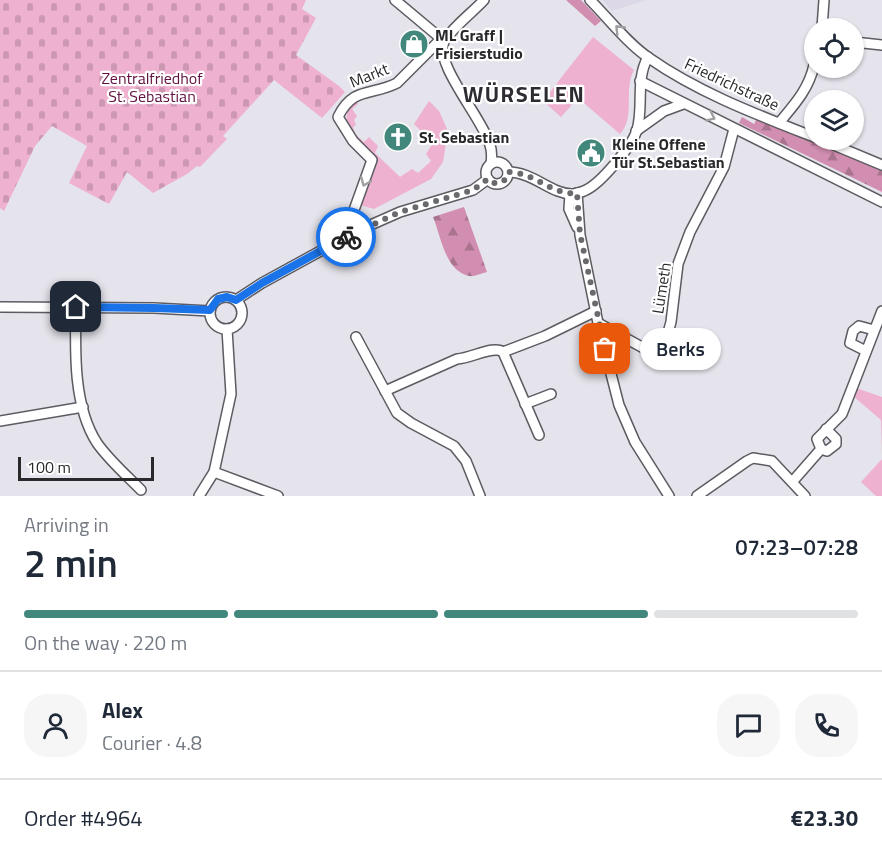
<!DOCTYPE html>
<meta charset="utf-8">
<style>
body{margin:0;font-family:"Titillium Web",sans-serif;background:#f6f6f7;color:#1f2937;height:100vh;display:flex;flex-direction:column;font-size:22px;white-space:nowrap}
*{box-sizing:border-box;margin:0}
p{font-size:20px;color:#747a83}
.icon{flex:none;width:33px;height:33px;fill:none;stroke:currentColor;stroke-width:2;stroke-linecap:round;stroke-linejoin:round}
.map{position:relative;height:496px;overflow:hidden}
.details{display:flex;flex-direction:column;background:#fff;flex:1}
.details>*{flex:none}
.tools{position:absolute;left:804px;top:18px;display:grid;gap:12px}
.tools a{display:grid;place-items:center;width:60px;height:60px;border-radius:50%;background:#fff;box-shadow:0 2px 4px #0004;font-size:30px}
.scale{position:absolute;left:18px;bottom:15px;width:136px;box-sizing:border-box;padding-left:6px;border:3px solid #29282b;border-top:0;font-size:16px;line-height:21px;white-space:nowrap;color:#29282b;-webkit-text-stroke:4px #fff;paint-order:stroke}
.pin{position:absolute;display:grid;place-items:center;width:51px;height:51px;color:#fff;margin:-26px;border-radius:12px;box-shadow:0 3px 9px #0006}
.courier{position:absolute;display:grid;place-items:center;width:60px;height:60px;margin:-30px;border:4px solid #1a73e8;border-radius:50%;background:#fff;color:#222;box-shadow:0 2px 8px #0007}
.bubble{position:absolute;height:42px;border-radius:21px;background:#fff;box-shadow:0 2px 4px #0004;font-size:20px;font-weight:600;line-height:42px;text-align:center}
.headline em{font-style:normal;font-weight:600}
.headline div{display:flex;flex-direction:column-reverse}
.headline{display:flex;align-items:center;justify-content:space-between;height:102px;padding:0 24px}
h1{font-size:39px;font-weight:600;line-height:45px}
.bar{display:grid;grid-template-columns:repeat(4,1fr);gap:9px 6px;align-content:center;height:72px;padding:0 24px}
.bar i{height:8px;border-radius:4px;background:#e0e1e3}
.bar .active{background:#42877b}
.bar p{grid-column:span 4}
.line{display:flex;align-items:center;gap:15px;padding:0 24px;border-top:2px solid #e0e1e3}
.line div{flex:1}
.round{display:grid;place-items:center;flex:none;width:63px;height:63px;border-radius:24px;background:#f6f6f7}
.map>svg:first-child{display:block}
.built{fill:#ddd8e7}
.green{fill:#eeb1cf}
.forest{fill:url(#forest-firs)}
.cemetery{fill:url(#cemetery-stones)}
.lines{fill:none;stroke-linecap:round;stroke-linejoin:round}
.minor-casing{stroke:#5c5b61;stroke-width:12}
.minor{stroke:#fff;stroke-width:9}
.oneway{stroke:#9f9ea0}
.done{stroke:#6b696e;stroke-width:6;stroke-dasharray:0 10.8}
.route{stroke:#1a73e8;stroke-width:8}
.labels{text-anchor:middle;stroke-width:4.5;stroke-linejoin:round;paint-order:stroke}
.poi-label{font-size:16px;font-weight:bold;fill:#29282b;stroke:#fff;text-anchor:start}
.street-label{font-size:16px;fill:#29282b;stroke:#fff}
.park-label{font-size:16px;fill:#611242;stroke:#fff}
.district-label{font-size:22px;font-weight:bold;letter-spacing:1.5px;fill:#2e2c32;stroke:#fff}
</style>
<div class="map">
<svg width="882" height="496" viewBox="0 0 882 496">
<defs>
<pattern id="forest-firs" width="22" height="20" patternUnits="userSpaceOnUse" patternTransform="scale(1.5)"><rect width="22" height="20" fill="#d18eb0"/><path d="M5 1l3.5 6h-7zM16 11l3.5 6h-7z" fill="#aa748f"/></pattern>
<pattern id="cemetery-stones" width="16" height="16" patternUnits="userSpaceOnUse" patternTransform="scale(1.5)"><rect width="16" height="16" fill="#eeb1cf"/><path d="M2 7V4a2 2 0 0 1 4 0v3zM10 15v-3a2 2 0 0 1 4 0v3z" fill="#cc98b2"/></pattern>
</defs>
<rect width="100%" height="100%" fill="#e5e3eb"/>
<!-- built -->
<polygon class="built" points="602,0 646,0 612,11"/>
<!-- green -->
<g class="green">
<path d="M593 37 634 70C623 90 636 117 620 134L578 98 561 117 543 101Z"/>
<path d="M357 101 358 104 352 109 357 116 354 120 356 125 353 127 355 134 364 142 369 137 378 146 375 153 400 177 412 169 418 173 431 161 426 154 433 143 414 124 429 101 439 111 448 131 443 162 431 179 374 209 360 205 374 166C361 149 331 118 357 101Z"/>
<polygon points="856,388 882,397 882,453 881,420 853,396"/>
<polygon points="882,459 882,496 876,496 861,482"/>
</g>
<!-- forest -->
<g class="forest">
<polygon points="566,0 581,0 601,21 595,26"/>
<polygon points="742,117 754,124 757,118 802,137 839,149 882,171 882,192 739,123"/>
<path d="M464 207 487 272C482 273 474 277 469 276 445 271 441 236 433 217Z"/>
</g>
<!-- cemetery -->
<polygon class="cemetery" points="0,0 306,0 302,9 316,18 296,55 339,86 345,92 322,118 274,80 223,136 227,139 200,167 197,166 187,174 153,193 127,172 109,204 69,183 87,146 52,126 35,146 4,211 0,208"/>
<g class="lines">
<!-- minor casing -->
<g class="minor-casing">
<g id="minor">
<polyline points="395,0 444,41"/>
<path d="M484 0C472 13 455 25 445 40 431 61 484 120 490 145 492 151 492 157 491 164"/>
<path d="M590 0C609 19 627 43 649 58 699 93 758 115 814 137"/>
<polyline points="822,28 824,0"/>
<polyline points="854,42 882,45"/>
<polyline points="640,81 882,202"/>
<path d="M779 123C794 105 809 89 814 65"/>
<polyline points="636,131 664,111 683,104"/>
<polyline points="822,140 882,165"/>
<circle cx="497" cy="173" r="11"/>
<path d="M508 172C534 172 552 195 573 194 577 193 583 192 586 190 601 183 632 146 637 130 644 106 635 80 648 57"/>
<polyline points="577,193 580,235 598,323 619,405 635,442 669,496"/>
<polyline points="570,194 569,209 577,227"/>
<path d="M357 231 354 210 372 160 353 141 338 117C353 86 372 96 397 83L441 39"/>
<circle cx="226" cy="313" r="16"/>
<polyline points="236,300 262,283 357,231 400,212 473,190 488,179"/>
<polyline points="0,307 154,308 210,311"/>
<path d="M76 307C75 350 73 406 97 443 109 460 126 475 141 490"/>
<polyline points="598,323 658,356 662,354 671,322 678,264 690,232 724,167 734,129"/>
<polyline points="356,337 397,413 411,423 454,446 466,461 480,496"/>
<polyline points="866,351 850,343 853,331 859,326 874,330"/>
<polyline points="503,352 545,336 596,311"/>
<path d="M385 391 457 359C472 358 494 345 503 352L539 435"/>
<polyline points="525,404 551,394"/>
<polyline points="0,421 83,407"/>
<polyline points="821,449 827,451 836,444 836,439 826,429"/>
<polyline points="214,472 278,496"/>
<polyline points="793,481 821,449 817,439 842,414 882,311"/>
<polyline points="199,496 214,472 231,394 227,329"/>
<polyline points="697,496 747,461 753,458 772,461 805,496"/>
</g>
</g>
<!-- minor -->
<use href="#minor" class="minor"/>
</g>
<!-- one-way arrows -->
<defs><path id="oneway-chevron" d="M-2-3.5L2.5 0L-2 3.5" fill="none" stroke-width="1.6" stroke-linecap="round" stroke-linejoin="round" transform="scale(1.5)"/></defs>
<g class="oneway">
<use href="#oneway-chevron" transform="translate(619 29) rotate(-134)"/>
<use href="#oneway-chevron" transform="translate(711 117) rotate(26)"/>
<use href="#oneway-chevron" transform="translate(365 182) rotate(112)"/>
</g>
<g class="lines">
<!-- done -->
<path class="done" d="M346 237 400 212 473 190 488 179C496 187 506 184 508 172 535 172 552 196 577 193L580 234 605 349"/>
<!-- route -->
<polyline class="route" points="76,307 154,308 210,310 218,299 227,297 236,300 262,283 346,237"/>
</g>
<!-- icons -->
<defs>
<g id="shop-disc" transform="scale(1.5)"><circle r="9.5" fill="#42877b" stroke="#fff"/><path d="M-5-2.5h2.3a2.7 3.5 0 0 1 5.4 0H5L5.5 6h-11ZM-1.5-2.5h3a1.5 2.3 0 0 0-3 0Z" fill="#fff"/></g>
<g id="church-disc" transform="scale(1.5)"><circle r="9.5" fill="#42877b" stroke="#fff"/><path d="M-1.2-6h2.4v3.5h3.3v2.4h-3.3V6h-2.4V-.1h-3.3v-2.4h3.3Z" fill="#fff"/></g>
<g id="civic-disc" transform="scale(1.5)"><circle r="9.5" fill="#42877b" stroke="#fff"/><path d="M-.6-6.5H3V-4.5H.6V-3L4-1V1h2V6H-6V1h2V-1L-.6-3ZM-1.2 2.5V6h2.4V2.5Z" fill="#fff"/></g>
</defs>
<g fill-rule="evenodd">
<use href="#shop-disc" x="414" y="44"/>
<use href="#church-disc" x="398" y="137"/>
<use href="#civic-disc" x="591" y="153"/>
</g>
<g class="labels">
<!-- poi labels -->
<g class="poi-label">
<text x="435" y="41">ML Graff |<tspan x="435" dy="18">Frisierstudio</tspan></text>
<text x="419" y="143">St. Sebastian</text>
<text x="612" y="150">Kleine Offene<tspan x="612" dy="18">Tür St.Sebastian</tspan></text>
</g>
<!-- street labels -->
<g class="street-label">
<text transform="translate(369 75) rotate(-22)" y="6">Markt</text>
<text transform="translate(732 84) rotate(25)" y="6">Friedrichstraße</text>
<text transform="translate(661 288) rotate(-81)" y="6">Lümeth</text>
</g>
<!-- park labels -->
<g class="park-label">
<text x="152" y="84">Zentralfriedhof<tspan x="152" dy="18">St. Sebastian</tspan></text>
</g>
<!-- district labels -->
<g class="district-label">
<text x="524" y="102">WÜRSELEN</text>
</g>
</g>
</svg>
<div class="tools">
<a><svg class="icon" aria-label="locate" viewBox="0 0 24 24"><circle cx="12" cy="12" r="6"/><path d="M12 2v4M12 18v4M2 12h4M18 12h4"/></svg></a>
<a><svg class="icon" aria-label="layers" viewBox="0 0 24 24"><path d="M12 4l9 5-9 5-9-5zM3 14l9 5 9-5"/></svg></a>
</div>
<div class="scale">100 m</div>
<div class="pin" style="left:605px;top:349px;background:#ea580c"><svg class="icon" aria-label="bag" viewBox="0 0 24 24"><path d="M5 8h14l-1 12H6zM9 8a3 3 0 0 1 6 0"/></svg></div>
<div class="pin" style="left:76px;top:307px;background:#1f2937"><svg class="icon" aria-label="home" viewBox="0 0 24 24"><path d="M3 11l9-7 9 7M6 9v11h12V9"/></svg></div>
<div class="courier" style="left:346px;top:237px"><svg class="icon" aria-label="bike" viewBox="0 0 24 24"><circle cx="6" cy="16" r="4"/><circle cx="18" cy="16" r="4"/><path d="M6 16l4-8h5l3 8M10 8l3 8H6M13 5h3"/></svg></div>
<div class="bubble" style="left:640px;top:328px;width:81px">Berks</div>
</div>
<section class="details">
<div class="headline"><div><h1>2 min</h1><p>Arriving in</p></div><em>07:23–07:28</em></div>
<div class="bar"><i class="active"></i><i class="active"></i><i class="active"></i><i></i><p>On the way · 220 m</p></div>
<div class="line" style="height:108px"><a class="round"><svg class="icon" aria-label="person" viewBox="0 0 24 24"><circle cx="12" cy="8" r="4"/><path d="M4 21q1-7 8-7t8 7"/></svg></a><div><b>Alex</b><p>Courier · 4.8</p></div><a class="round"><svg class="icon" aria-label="chat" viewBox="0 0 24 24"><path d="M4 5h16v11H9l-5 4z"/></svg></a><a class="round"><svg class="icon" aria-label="phone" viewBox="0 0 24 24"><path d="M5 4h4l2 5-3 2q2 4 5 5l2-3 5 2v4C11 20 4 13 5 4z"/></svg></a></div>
<div class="line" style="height:78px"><div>Order #4964</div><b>€23.30</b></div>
</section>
